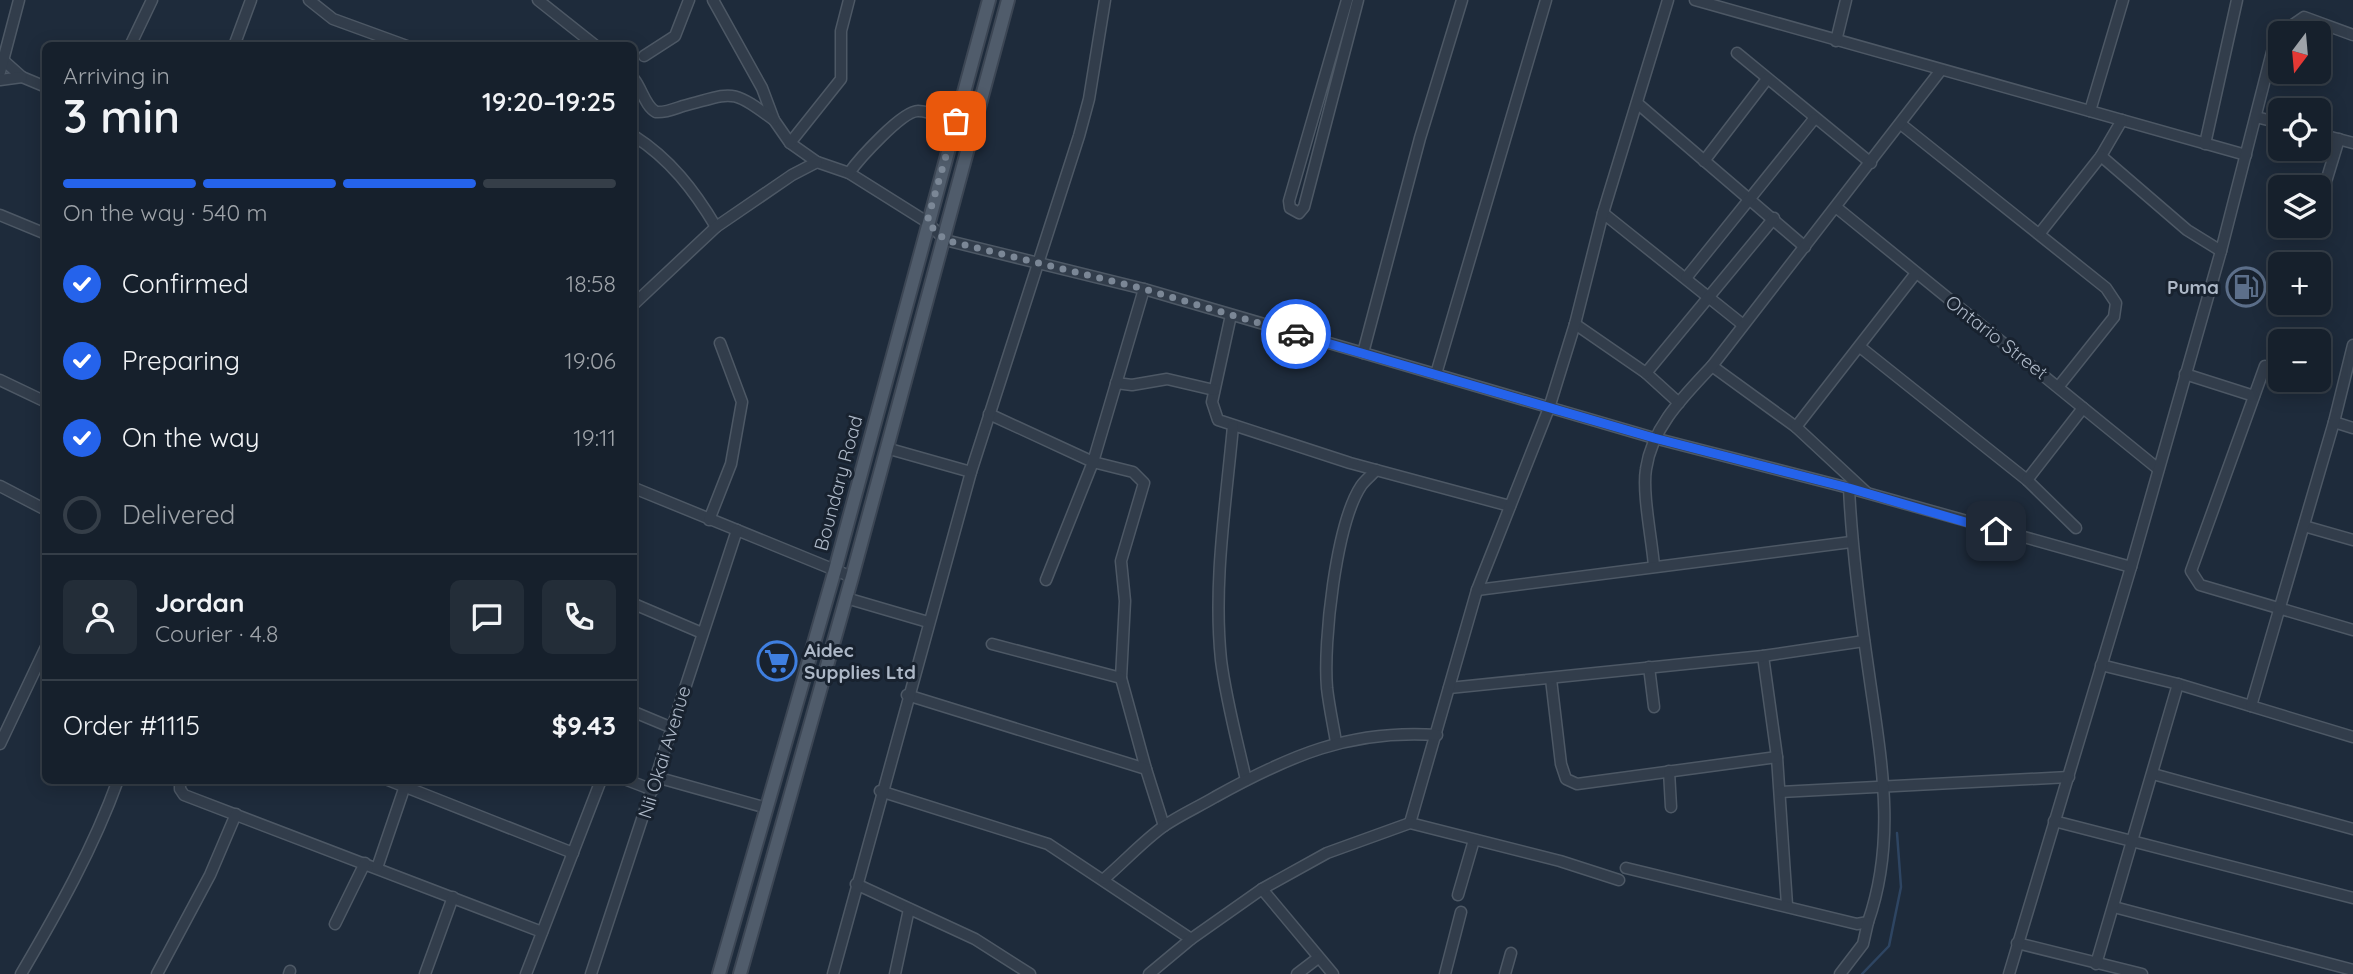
<!DOCTYPE html>
<meta charset="utf-8">
<style>
body{margin:0;font-family:Quicksand,sans-serif;background:#232d38;color:#f1f3f6;height:100vh;display:flex;flex-direction:column;font-size:26px;white-space:nowrap}
*{box-sizing:border-box;margin:0}
p{font-size:23px;color:#9ea3a9}
.icon{flex:none;width:38px;height:38px;fill:none;stroke:currentColor;stroke-width:2;stroke-linecap:round;stroke-linejoin:round}
.map{position:relative;flex:1;overflow:hidden}
.sheet{position:absolute;left:42px;top:42px;width:595px;height:742px;display:flex;flex-direction:column;background:#16202c;border-radius:10px;box-shadow:0 4px 18px #0003,0 0 0 2px #353e48}
.sheet>*{flex:none}
.needle{width:46px;rotate:196deg}
.tools{position:absolute;left:2268px;top:21px;display:grid;gap:14px}
.tools a{display:grid;place-items:center;width:63px;height:63px;border-radius:10px;background:#16202c;box-shadow:0 4px 18px #0003,0 0 0 2px #353e48;font-size:35px}
.pin{position:absolute;display:grid;place-items:center;width:60px;height:60px;color:#fff;margin:-30px;border-radius:14px;box-shadow:0 4px 10px #0006}
.courier{position:absolute;display:grid;place-items:center;width:70px;height:70px;margin:-35px;border:5px solid #2563eb;border-radius:50%;background:#fff;color:#222;box-shadow:0 2px 9px #0007}
.overview em{font-style:normal;font-weight:600}
.overview div{display:flex;flex-direction:column-reverse}
.overview{display:flex;align-items:center;justify-content:space-between;height:119px;padding:0 21px}
h1{font-size:46px;font-weight:600;line-height:52px}
.bar{display:grid;grid-template-columns:repeat(4,1fr);gap:10px 7px;align-content:center;height:84px;padding:0 21px}
.bar i{height:9px;border-radius:5px;background:#353e48}
.bar .active{background:#2563eb}
.bar p{grid-column:span 4}
.line{display:flex;align-items:center;gap:18px;padding:0 21px;border-top:2px solid #353e48}
.line div{flex:1}
.round{display:grid;place-items:center;flex:none;width:74px;height:74px;border-radius:10px;background:#232d38}
ol{padding:0 21px;list-style:none}
li{display:flex;align-items:center;gap:21px;height:77px}
li p{margin-inline-start:auto}
li .icon{padding:7px;border-radius:50%;background:#2563eb;color:#fff;stroke-width:4}
li:last-child{color:#9ea3a9}
li i{width:38px;height:38px;border:4px solid #353e48;border-radius:50%}
.map>svg:first-child{display:block}
.lines{fill:none;stroke-linecap:round;stroke-linejoin:round}
.stream{stroke:#2e4562;stroke-width:2.5}
.minor-casing{stroke:#4d5865;stroke-width:13}
.major-casing{stroke:#3c4654;stroke-width:16}
.minor{stroke:#323d4b;stroke-width:10}
.major{stroke:#505c6b;stroke-width:12}
.done{stroke:#7b8796;stroke-width:7;stroke-dasharray:0 12.6}
.route{stroke:#2563eb;stroke-width:9}
.labels{text-anchor:middle;stroke-width:6;stroke-linejoin:round;paint-order:stroke}
.poi-label{font-size:19px;font-weight:bold;fill:#adb8c7;stroke:#18222f;text-anchor:end}
.street-label{font-size:19px;fill:#adb8c7;stroke:#18222f}
</style>
<div class="map">
<svg width="2353" height="974" viewBox="0 0 2353 974">
<rect width="100%" height="100%" fill="#1e2b3b"/>
<g class="lines">
<!-- stream -->
<polyline class="stream" points="1862,974 1889,946 1901,887 1897,833"/>
<!-- minor casing -->
<g class="minor-casing">
<g id="minor">
<polyline points="309,0 333,19 407,46"/>
<polyline points="538,0 596,46"/>
<polyline points="713,0 762,88 774,120 790,143 817,162 849,173 927,222 945,240 1144,289 1654,438 1849,488 2131,567"/>
<polyline points="1347,0 1289,201 1290,208 1299,213 1304,207 1358,0"/>
<polyline points="1695,0 2246,155"/>
<polyline points="2281,33 2304,17 2353,35"/>
<polyline points="1836,41 1846,0"/>
<polyline points="130,46 152,0"/>
<polyline points="234,46 251,0"/>
<polyline points="1737,53 1871,163"/>
<polyline points="644,56 675,36 689,0"/>
<polyline points="3,60 22,77 46,87"/>
<polyline points="0,72 19,0"/>
<path d="M634 79C642 89 645 106 656 112 665 113 674 109 683 106 734 93 729 87 774 120"/>
<polyline points="0,80 22,77"/>
<polyline points="1637,103 1805,247"/>
<polyline points="2090,111 2123,0"/>
<polyline points="2256,117 2280,123"/>
<polyline points="1902,125 2106,288 2116,303 2114,317 2059,386"/>
<polyline points="2319,134 2353,143"/>
<path d="M634 136C670 159 694 190 716 227"/>
<polyline points="790,143 841,79 841,31 849,0"/>
<polyline points="2205,144 2237,0"/>
<polyline points="2101,156 2122,120"/>
<polyline points="1704,161 1767,79"/>
<path d="M849 173C859 159 902 111 918 111 930 111 944 118 956 121"/>
<polyline points="2324,188 2339,139"/>
<polyline points="1837,208 2157,468"/>
<polyline points="1603,213 1742,324"/>
<polyline points="0,215 46,234"/>
<polyline points="2040,233 2101,156 2187,230 2221,251"/>
<polyline points="1686,278 1814,119"/>
<polyline points="634,304 716,227 792,175 817,162"/>
<polyline points="1231,315 1212,402 1218,420 1350,463 1510,506"/>
<polyline points="1575,324 1646,373 1679,403"/>
<polyline points="1860,347 2027,480 2076,528"/>
<polyline points="1363,353 1420,138 1462,0"/>
<polyline points="1712,366 1796,427 1866,492"/>
<polyline points="2265,366 2191,571 2200,585 2353,630"/>
<polyline points="1646,373 1774,218"/>
<polyline points="1436,374 1546,0"/>
<polyline points="2185,374 2254,396"/>
<polyline points="0,380 46,402"/>
<polyline points="1116,383 1132,385 1167,379 1214,390"/>
<polyline points="989,414 1093,462 1133,472 1144,483 1121,561 1125,601 1121,678 1146,769"/>
<polyline points="2334,422 2353,428"/>
<path d="M1233 426C1226 503 1213 583 1221 660 1226 700 1237 740 1246 780"/>
<polyline points="1796,427 1916,273"/>
<polyline points="886,448 971,472"/>
<polyline points="2027,480 2083,408"/>
<polyline points="0,486 46,510"/>
<polyline points="634,488 852,577"/>
<polyline points="709,520 731,464 742,402 720,343"/>
<polyline points="2304,526 2353,540"/>
<path d="M1654 566C1652 540 1642 493 1646 469 1652 427 1684 396 1712 366L1941 70"/>
<polyline points="1046,580 1093,462 1144,289"/>
<polyline points="1477,590 1851,542"/>
<polyline points="846,598 928,622"/>
<polyline points="634,604 702,633"/>
<polyline points="992,644 1121,678"/>
<polyline points="1763,656 1777,757 1787,905"/>
<polyline points="2101,665 2178,684 2353,737"/>
<polyline points="1649,667 1654,707"/>
<polyline points="1551,679 1561,764 1566,779 1577,784 1777,757"/>
<polyline points="1449,688 1763,656 1864,641"/>
<polyline points="907,695 1146,769 1164,826"/>
<polyline points="2251,706 2334,422 2353,345"/>
<polyline points="634,712 670,727"/>
<path d="M1336 742C1333 724 1329 706 1327 688 1323 642 1336 524 1361 486 1365 480 1372 475 1376 470"/>
<polyline points="0,744 46,647"/>
<polyline points="1669,771 1671,807"/>
<polyline points="2153,774 2353,829"/>
<polyline points="656,777 767,808"/>
<polyline points="180,780 180,789 184,795 542,932"/>
<polyline points="388,780 573,853"/>
<polyline points="627,780 653,790"/>
<polyline points="880,791 1048,844 1191,939"/>
<polyline points="1780,792 2069,777"/>
<polyline points="2054,821 2353,898"/>
<polyline points="1410,823 1477,590 1549,408 1575,324 1603,213 1668,0"/>
<polyline points="377,868 407,780"/>
<path d="M1626 868 1857 924 1868 922C1897 839 1881 759 1869 674 1860 612 1852 551 1849 488"/>
<path d="M1104 879C1124 862 1143 841 1164 826 1180 815 1198 807 1215 797 1289 756 1350 729 1437 735"/>
<polyline points="856,884 975,939 1030,974"/>
<polyline points="1262,889 1333,974"/>
<polyline points="1458,895 1474,840"/>
<polyline points="2114,907 2353,970"/>
<polyline points="335,924 365,863"/>
<polyline points="2017,943 2142,974"/>
<polyline points="2096,964 2178,684"/>
<path d="M21 974C58 911 93 849 118 780"/>
<polyline points="157,974 210,875 236,814"/>
<polyline points="289,974 290,971"/>
<polyline points="425,974 453,897"/>
<polyline points="526,974 601,780"/>
<polyline points="591,974 737,530"/>
<polyline points="833,974 971,472 1079,136 1089,99 1105,0"/>
<polyline points="895,974 909,909"/>
<polyline points="1149,974 1191,939 1262,889 1327,853 1410,823 1560,861 1619,880"/>
<polyline points="1297,974 1318,958"/>
<polyline points="1445,974 1461,912"/>
<polyline points="1505,974 1511,953"/>
<polyline points="1840,974 1863,944 1868,922"/>
<polyline points="2009,974 2131,567 2221,251 2273,48 2280,34"/>
</g>
</g>
<!-- major casing -->
<g class="major-casing">
<g id="major">
<polyline points="719,974 835,570 989,0"/>
<polyline points="740,974 852,577 1008,0"/>
</g>
</g>
<!-- minor -->
<use href="#minor" class="minor"/>
<!-- major -->
<use href="#major" class="major"/>
</g>
<g class="lines">
<!-- done -->
<polyline class="done" points="956,121 927,222 945,240 1144,289 1296,334"/>
<!-- route -->
<polyline class="route" points="1296,334 1654,438 1849,488 1996,531"/>
</g>
<!-- icons -->
<defs>
<g id="fuel-ring" transform="scale(2.0125)"><circle r="9.5" fill="#18222f" stroke="#5c6f8a" stroke-width="1.5"/><path d="M-5.5-6h7V0h2V4h1.3V-2.5L3-4.5l.8-.8L6-3V5H2.5V1h-1V6h-7ZM-4.2-4.7v3.2H.2V-4.7Z" fill="#5c6f8a"/></g>
<g id="supermarket-ring" transform="scale(2.0125)"><circle r="9.5" fill="#18222f" stroke="#3f7fe0" stroke-width="1.5"/><path d="M-6-5.5h2.5l.6 2H6L4.5 2H-2.5L-4.4-4H-6ZM-1.5 3.2a1.3 1.3 0 1 0 .1 0ZM3 3.2a1.3 1.3 0 1 0 .1 0Z" fill="#3f7fe0"/></g>
</defs>
<g fill-rule="evenodd">
<use href="#fuel-ring" x="2246" y="287"/>
<use href="#supermarket-ring" x="777" y="661"/>
</g>
<g class="labels">
<!-- poi labels -->
<g class="poi-label">
<text x="2219" y="294">Puma</text>
<text x="804" y="657" text-anchor="start">Aidec<tspan x="804" dy="22">Supplies Ltd</tspan></text>
</g>
<!-- street labels -->
<g class="street-label">
<text transform="translate(1997 337) rotate(38)" y="7">Ontario Street</text>
<text transform="translate(838 483) rotate(-75)" y="7">Boundary Road</text>
<text transform="translate(664 752) rotate(-73)" y="7">Nii Okai Avenue</text>
</g>
</g>
</svg>
<div class="tools">
<a><svg class="needle" viewBox="-14 -14 28 28"><path d="M0-13l5 13h-10z" fill="#e53935"/><path d="M0 13l5-13h-10z" fill="#9ea3a9"/></svg></a>
<a><svg class="icon" aria-label="locate" viewBox="0 0 24 24"><circle cx="12" cy="12" r="6"/><path d="M12 2v4M12 18v4M2 12h4M18 12h4"/></svg></a>
<a><svg class="icon" aria-label="layers" viewBox="0 0 24 24"><path d="M12 4l9 5-9 5-9-5zM3 14l9 5 9-5"/></svg></a>
<a>+</a>
<a>−</a>
</div>
<div class="pin" style="left:956px;top:121px;background:#ea580c"><svg class="icon" aria-label="bag" viewBox="0 0 24 24"><path d="M5 8h14l-1 12H6zM9 8a3 3 0 0 1 6 0"/></svg></div>
<div class="pin" style="left:1996px;top:531px;background:#1f2937"><svg class="icon" aria-label="home" viewBox="0 0 24 24"><path d="M3 11l9-7 9 7M6 9v11h12V9"/></svg></div>
<div class="courier" style="left:1296px;top:334px"><svg class="icon" aria-label="car" viewBox="0 0 24 24"><path d="M5 17H2v-5l4-1 3-4h7l3 4 3 1v5h-3M9 17h6M6 11h13"/><circle cx="7" cy="17" r="2"/><circle cx="17" cy="17" r="2"/></svg></div>
<section class="sheet">
<div class="overview"><div><h1>3 min</h1><p>Arriving in</p></div><em>19:20–19:25</em></div>
<div class="bar"><i class="active"></i><i class="active"></i><i class="active"></i><i></i><p>On the way · 540 m</p></div>
<ol>
<li><svg class="icon" aria-label="check" viewBox="0 0 24 24"><path d="M5 12l5 5 9-10"/></svg>Confirmed<p>18:58</p></li>
<li><svg class="icon" aria-label="check" viewBox="0 0 24 24"><path d="M5 12l5 5 9-10"/></svg>Preparing<p>19:06</p></li>
<li><svg class="icon" aria-label="check" viewBox="0 0 24 24"><path d="M5 12l5 5 9-10"/></svg>On the way<p>19:11</p></li>
<li><i></i>Delivered</li>
</ol>
<div class="line" style="height:126px"><a class="round"><svg class="icon" aria-label="person" viewBox="0 0 24 24"><circle cx="12" cy="8" r="4"/><path d="M4 21q1-7 8-7t8 7"/></svg></a><div><b>Jordan</b><p>Courier · 4.8</p></div><a class="round"><svg class="icon" aria-label="chat" viewBox="0 0 24 24"><path d="M4 5h16v11H9l-5 4z"/></svg></a><a class="round"><svg class="icon" aria-label="phone" viewBox="0 0 24 24"><path d="M5 4h4l2 5-3 2q2 4 5 5l2-3 5 2v4C11 20 4 13 5 4z"/></svg></a></div>
<div class="line" style="height:91px"><div>Order #1115</div><b>$9.43</b></div>
</section>
</div>
